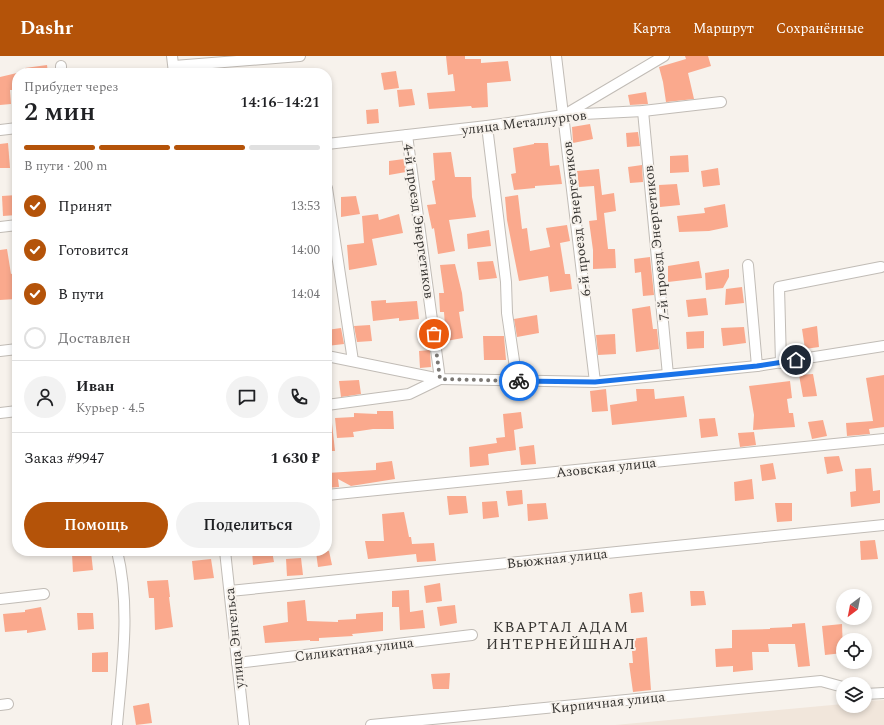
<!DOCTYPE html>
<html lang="ru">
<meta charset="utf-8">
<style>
body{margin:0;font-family:Spectral,serif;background:#f2f2f2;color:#202124;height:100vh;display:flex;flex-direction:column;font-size:15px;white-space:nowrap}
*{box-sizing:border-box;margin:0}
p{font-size:13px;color:#757577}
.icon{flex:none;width:22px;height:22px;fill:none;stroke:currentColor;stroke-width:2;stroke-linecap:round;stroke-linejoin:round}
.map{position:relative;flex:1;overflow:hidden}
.details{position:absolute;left:12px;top:12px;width:320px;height:488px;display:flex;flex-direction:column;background:#fff;border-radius:16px;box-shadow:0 2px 6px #0003}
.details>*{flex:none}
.needle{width:26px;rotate:212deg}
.controls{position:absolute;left:836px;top:533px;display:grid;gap:8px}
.controls a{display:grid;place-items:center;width:36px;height:36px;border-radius:50%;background:#fff;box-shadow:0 2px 6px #0003;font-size:20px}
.pin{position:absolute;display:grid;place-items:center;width:34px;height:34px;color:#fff;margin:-17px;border:2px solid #fff;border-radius:50%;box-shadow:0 1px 4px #0007}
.courier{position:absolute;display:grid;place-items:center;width:40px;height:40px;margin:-20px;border:3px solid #1a73e8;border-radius:50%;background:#fff;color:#222;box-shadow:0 1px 5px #0007}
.overview em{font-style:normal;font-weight:600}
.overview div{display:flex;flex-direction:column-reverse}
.overview{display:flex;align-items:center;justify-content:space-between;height:68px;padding:0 12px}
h1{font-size:26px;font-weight:600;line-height:30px}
.bar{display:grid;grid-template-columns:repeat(4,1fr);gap:6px 4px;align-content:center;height:48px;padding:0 12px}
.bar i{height:5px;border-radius:3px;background:#e0e0e0}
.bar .current{background:#b45309}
.bar p{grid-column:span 4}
.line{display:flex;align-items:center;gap:10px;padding:0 12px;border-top:1px solid #e0e0e0}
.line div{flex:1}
.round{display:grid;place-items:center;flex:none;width:42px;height:42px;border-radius:21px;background:#f2f2f2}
ol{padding:0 12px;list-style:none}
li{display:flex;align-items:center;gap:12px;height:44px}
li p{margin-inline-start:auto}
li .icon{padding:4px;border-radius:50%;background:#b45309;color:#fff;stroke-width:4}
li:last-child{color:#757577}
li i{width:22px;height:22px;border:2px solid #e0e0e0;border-radius:50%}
.cta{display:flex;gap:8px;margin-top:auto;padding:8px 12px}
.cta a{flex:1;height:46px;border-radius:24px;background:#b45309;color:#fff;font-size:16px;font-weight:600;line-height:46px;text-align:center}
.cta a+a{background:#f2f2f2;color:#202124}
header{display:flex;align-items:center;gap:24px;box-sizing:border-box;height:56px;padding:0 20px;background:#b45309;color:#fff}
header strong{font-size:19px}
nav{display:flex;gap:22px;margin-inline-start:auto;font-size:14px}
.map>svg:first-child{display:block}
.built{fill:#f1e6db}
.building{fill:#faa98d}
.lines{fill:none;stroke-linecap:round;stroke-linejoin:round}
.minor-casing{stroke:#c1bcb6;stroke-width:12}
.minor{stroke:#fff;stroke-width:10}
.done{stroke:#7b7874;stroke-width:4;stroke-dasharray:0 7.2}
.route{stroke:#1a73e8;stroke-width:5}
.labels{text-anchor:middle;stroke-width:4;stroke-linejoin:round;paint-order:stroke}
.street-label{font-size:14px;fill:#383633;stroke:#f7f2ec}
.neighbourhood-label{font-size:15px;letter-spacing:1px;fill:#383633;stroke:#f7f2ec}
</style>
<header>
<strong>Dashr</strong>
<nav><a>Карта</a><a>Маршрут</a><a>Сохранённые</a></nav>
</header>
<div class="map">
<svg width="884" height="669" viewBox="0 0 884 669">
<rect width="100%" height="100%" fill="#f7f2ec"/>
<!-- built -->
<polygon class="built" points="884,644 884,669 615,669 843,648 843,650 865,650 865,645"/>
<!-- building -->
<g class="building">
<polygon points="446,0 465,0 465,3 481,3 481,7 508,5 511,25 487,27 488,51 472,52 471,50 429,53 427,37 455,35 453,18 448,19"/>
<polygon points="685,0 708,0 711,10 688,17 694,43 666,46 663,26 659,11 686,3"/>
<polygon points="47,9 48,17 25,17 25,12"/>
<polygon points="396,15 399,32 384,34 381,17"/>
<polygon points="17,17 17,34 10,34 11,48 0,49 0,21"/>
<polygon points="412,33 415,49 399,51 397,34"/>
<polygon points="646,36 648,48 630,49 628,39"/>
<polygon points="378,53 379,67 367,68 366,54"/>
<polygon points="590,68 593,83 573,87 572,71"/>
<polygon points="638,76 640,90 627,91 626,77"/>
<polygon points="8,87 10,112 0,112 0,88"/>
<polygon points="534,87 548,87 550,110 559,109 562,128 535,130 535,132 514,134 511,118 516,117 513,92 534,88"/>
<polygon points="451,96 455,121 471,121 472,141 476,161 449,164 455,195 438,198 434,172 432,173 427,149 436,148 432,125 435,124 433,97"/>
<polygon points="688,99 689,116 670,117 670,100"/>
<polygon points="404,103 406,116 389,119 389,105"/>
<polygon points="642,109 643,126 630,127 628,111"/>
<polygon points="718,112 720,129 703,131 701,115"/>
<polygon points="599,113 602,139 614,137 616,155 604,157 608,193 615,193 616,212 593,213 593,194 589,165 597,164 594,130 579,131 577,115"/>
<polygon points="677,128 680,149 660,151 659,129"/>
<polygon points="17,139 17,159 3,160 2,140"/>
<polygon points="518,139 522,173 527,172 530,195 550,191 546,172 567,169 570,185 560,187 565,218 570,218 572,233 550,236 548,220 519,225 507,164 505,141"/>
<polygon points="356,140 360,158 341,161 341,141"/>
<polygon points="725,148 728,171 709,175 679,176 677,160 705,157 704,152"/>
<polygon points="378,158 379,164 399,158 403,177 372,183 377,209 349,214 347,189 364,187 362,160"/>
<polygon points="489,174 491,190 468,193 467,178"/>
<polygon points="7,193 11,218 14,217 16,243 0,244 0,194"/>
<polygon points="650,201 654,239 643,240 641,216 635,217 634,203"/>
<polygon points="493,205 497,222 479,224 477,206"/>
<polygon points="699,205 702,222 668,226 668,210"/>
<polygon points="455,208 462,237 464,255 459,256 463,282 446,285 444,256 440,256 439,237 444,237 440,209"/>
<polygon points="729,213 729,221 723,232 706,234 705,217"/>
<polygon points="742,231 744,247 725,249 726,233"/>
<polygon points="706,242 708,259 688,261 686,244"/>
<polygon points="386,244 386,247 417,245 419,263 399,265 399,262 373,265 371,245"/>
<polygon points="650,250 653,273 657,273 659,293 636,296 632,253"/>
<polygon points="537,259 539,277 517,281 514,263"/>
<polygon points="370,269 372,285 357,286 354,270"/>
<polygon points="817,270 819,291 805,293 802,273"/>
<polygon points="744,271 746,287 723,290 721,272"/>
<polygon points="341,272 344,288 327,290 327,274"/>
<polygon points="704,275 704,292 687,293 686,276"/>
<polygon points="615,278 616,298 598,299 596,279"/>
<polygon points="483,280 504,280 506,304 484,304"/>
<polygon points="430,294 431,311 420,312 419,295"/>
<polygon points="813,318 817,340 803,341 799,319"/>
<polygon points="884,319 884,371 869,373 870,378 847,380 846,367 873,365 866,322"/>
<polygon points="359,324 361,338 341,341 339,325"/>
<polygon points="790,325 792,342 787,343 789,357 793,357 795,371 753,374 754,359 749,330"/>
<polygon points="606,333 608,355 592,356 590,335"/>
<polygon points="636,333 654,333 655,343 684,340 687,361 612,369 610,349 637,345"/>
<polygon points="377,355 393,355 394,373 373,373 353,376 354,381 337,382 335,362 354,361 354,357 377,358"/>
<polygon points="521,356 523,372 514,374 516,394 488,398 489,409 470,411 469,391 497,387 496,382 505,381 503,358"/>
<polygon points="715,362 718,380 701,382 699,363"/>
<polygon points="823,364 827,380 812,383 808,366"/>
<polygon points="327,367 332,367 335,395 327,395"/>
<polygon points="754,376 756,389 740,391 738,377"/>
<polygon points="534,389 536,408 521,409 519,391"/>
<polygon points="839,400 843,415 827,418 824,401"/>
<polygon points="392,405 395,423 351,430 338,423 339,431 327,432 327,417 376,414 376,407"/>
<polygon points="773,407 776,423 762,425 760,409"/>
<polygon points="871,412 873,435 880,434 880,447 851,451 850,436 856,435 855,413"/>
<polygon points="752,423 754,443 735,445 734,426"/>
<polygon points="522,434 523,448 508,450 506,435"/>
<polygon points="447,440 466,440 468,457 449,459"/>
<polygon points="497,445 499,461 483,463 482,446"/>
<polygon points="546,447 548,463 528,465 527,448"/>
<polygon points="775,447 792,447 792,465 777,466"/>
<polygon points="404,456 409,481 411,481 412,488 434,487 436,505 417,506 416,498 368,503 365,485 384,485 382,458"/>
<polygon points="875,484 878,503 861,504 860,485"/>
<polygon points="252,495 272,495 274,506 253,509"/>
<polygon points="329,495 332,509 318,511 316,496"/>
<polygon points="91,496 93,514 73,516 72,498"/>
<polygon points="301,502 303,519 287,520 286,503"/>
<polygon points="211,503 214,522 194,524 192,505"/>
<polygon points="168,524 170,541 169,541 173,571 155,574 154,542 149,542 147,525"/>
<polygon points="440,527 442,545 426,547 424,530"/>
<polygon points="409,534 410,556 423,554 425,572 400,574 399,551 392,551 392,535"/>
<polygon points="690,535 704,535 706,549 691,550"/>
<polygon points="642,536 644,556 631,557 629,538"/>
<polygon points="305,544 307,565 338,566 338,564 356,563 356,558 383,556 383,575 352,578 353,580 319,582 319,585 310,585 310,584 265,587 263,570 288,566 287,546"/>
<polygon points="455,549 457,567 440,570 437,551"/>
<polygon points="41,551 46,574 27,577 27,574 5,576 3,558 25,556 25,554"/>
<polygon points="77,557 93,557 94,573 78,574"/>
<polygon points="805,567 810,610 798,611 795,588 768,588 769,596 752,596 753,614 733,616 733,610 716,611 715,593 732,592 732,574 770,573 770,572 792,571 792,568"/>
<polygon points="842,568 843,597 825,599 822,570"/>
<polygon points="647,581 651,634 633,636 629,607 633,607 631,583"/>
<polygon points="108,596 108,616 92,616 92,597"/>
<polygon points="450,617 449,633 433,633 431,618"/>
<polygon points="149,647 152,667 136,669 133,650"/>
</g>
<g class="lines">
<!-- minor casing -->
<g class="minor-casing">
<g id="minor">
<polyline points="172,0 174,17"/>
<polyline points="556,0 595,326"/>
<polyline points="61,10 61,17"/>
<polyline points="174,10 300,0"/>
<polyline points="643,55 668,319"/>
<polyline points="566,58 664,0"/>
<polyline points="487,70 506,226 507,257 517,325"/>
<polyline points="0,74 17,72"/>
<polyline points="327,88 487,70 564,59 643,55 721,46"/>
<polyline points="327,132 353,305"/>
<polyline points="0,171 17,169"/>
<polyline points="748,209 757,310"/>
<polyline points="0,295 17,293"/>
<polyline points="327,300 440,323 595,326 757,310 884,290"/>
<polyline points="781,307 779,231 881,211"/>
<polyline points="327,349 409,338 440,323 407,79"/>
<polyline points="0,357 17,355"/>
<polyline points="327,439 884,383"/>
<polyline points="225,495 244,669"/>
<polyline points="230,535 884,469"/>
<polyline points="0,543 44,538"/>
<polyline points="237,607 472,579"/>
<polyline points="865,638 884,637"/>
<polyline points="0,649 8,648"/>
<path d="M117 669C122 611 131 552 117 495"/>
<polyline points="371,669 821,625 843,631"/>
</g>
</g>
<!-- minor -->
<use href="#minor" class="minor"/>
</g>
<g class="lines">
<!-- done -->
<polyline class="done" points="434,278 440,323 519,325"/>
<!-- route -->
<polyline class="route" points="519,325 595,326 757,310 796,304"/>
</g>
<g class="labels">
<!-- street labels -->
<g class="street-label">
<text transform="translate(524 66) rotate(-7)" y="5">улица Металлургов</text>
<text transform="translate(576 163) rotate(-97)" y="5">6-й проезд Энергетиков</text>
<text transform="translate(419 165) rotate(82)" y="5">4-й проезд Энергетиков</text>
<text transform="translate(656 187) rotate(-96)" y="5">7-й проезд Энергетиков</text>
<text transform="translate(606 411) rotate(-6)" y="5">Азовская улица</text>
<text transform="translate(557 502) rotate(-6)" y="5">Вьюжная улица</text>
<text transform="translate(234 582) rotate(-96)" y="5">улица Энгельса</text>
<text transform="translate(354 593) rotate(-7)" y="5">Силикатная улица</text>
<text transform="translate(608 646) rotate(-6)" y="5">Кирпичная улица</text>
</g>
<!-- neighbourhood labels -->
<g class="neighbourhood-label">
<text x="561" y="576">КВАРТАЛ АДАМ<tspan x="561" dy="17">ИНТЕРНЕЙШНАЛ</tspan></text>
</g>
</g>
</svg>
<div class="controls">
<a><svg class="needle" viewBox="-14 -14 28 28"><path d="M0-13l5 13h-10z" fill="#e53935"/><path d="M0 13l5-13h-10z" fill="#757577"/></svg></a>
<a><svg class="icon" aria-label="locate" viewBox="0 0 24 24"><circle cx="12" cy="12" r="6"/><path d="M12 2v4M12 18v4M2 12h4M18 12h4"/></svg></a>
<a><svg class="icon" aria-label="layers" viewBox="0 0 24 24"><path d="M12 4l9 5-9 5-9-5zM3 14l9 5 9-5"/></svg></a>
</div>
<div class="pin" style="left:434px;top:278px;background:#ea580c"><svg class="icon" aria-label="bag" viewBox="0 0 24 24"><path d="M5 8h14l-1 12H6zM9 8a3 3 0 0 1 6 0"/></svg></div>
<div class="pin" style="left:796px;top:304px;background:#1f2937"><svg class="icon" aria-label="home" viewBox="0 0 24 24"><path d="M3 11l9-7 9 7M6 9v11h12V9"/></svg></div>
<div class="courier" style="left:519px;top:325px"><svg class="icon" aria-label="bike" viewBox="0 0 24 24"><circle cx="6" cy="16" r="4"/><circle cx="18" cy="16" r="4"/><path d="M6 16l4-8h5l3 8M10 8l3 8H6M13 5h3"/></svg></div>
<section class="details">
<div class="overview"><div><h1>2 мин</h1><p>Прибудет через</p></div><em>14:16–14:21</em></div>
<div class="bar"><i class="current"></i><i class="current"></i><i class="current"></i><i></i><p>В пути · 200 m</p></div>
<ol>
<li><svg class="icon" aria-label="check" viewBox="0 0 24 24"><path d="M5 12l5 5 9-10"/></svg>Принят<p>13:53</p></li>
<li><svg class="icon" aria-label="check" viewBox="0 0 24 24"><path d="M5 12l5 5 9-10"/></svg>Готовится<p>14:00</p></li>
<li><svg class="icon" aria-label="check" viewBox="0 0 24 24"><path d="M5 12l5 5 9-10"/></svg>В пути<p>14:04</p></li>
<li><i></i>Доставлен</li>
</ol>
<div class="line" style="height:72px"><a class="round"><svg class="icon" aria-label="person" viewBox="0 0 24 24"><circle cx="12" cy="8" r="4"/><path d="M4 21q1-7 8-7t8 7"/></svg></a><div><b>Иван</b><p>Курьер · 4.5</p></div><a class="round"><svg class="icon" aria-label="chat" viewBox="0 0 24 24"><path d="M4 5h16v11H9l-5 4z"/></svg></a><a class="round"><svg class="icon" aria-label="phone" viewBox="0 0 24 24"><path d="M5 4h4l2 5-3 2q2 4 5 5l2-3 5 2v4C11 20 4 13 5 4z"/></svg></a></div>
<div class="line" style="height:52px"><div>Заказ #9947</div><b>1 630 ₽</b></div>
<div class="cta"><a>Помощь</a><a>Поделиться</a></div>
</section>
</div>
